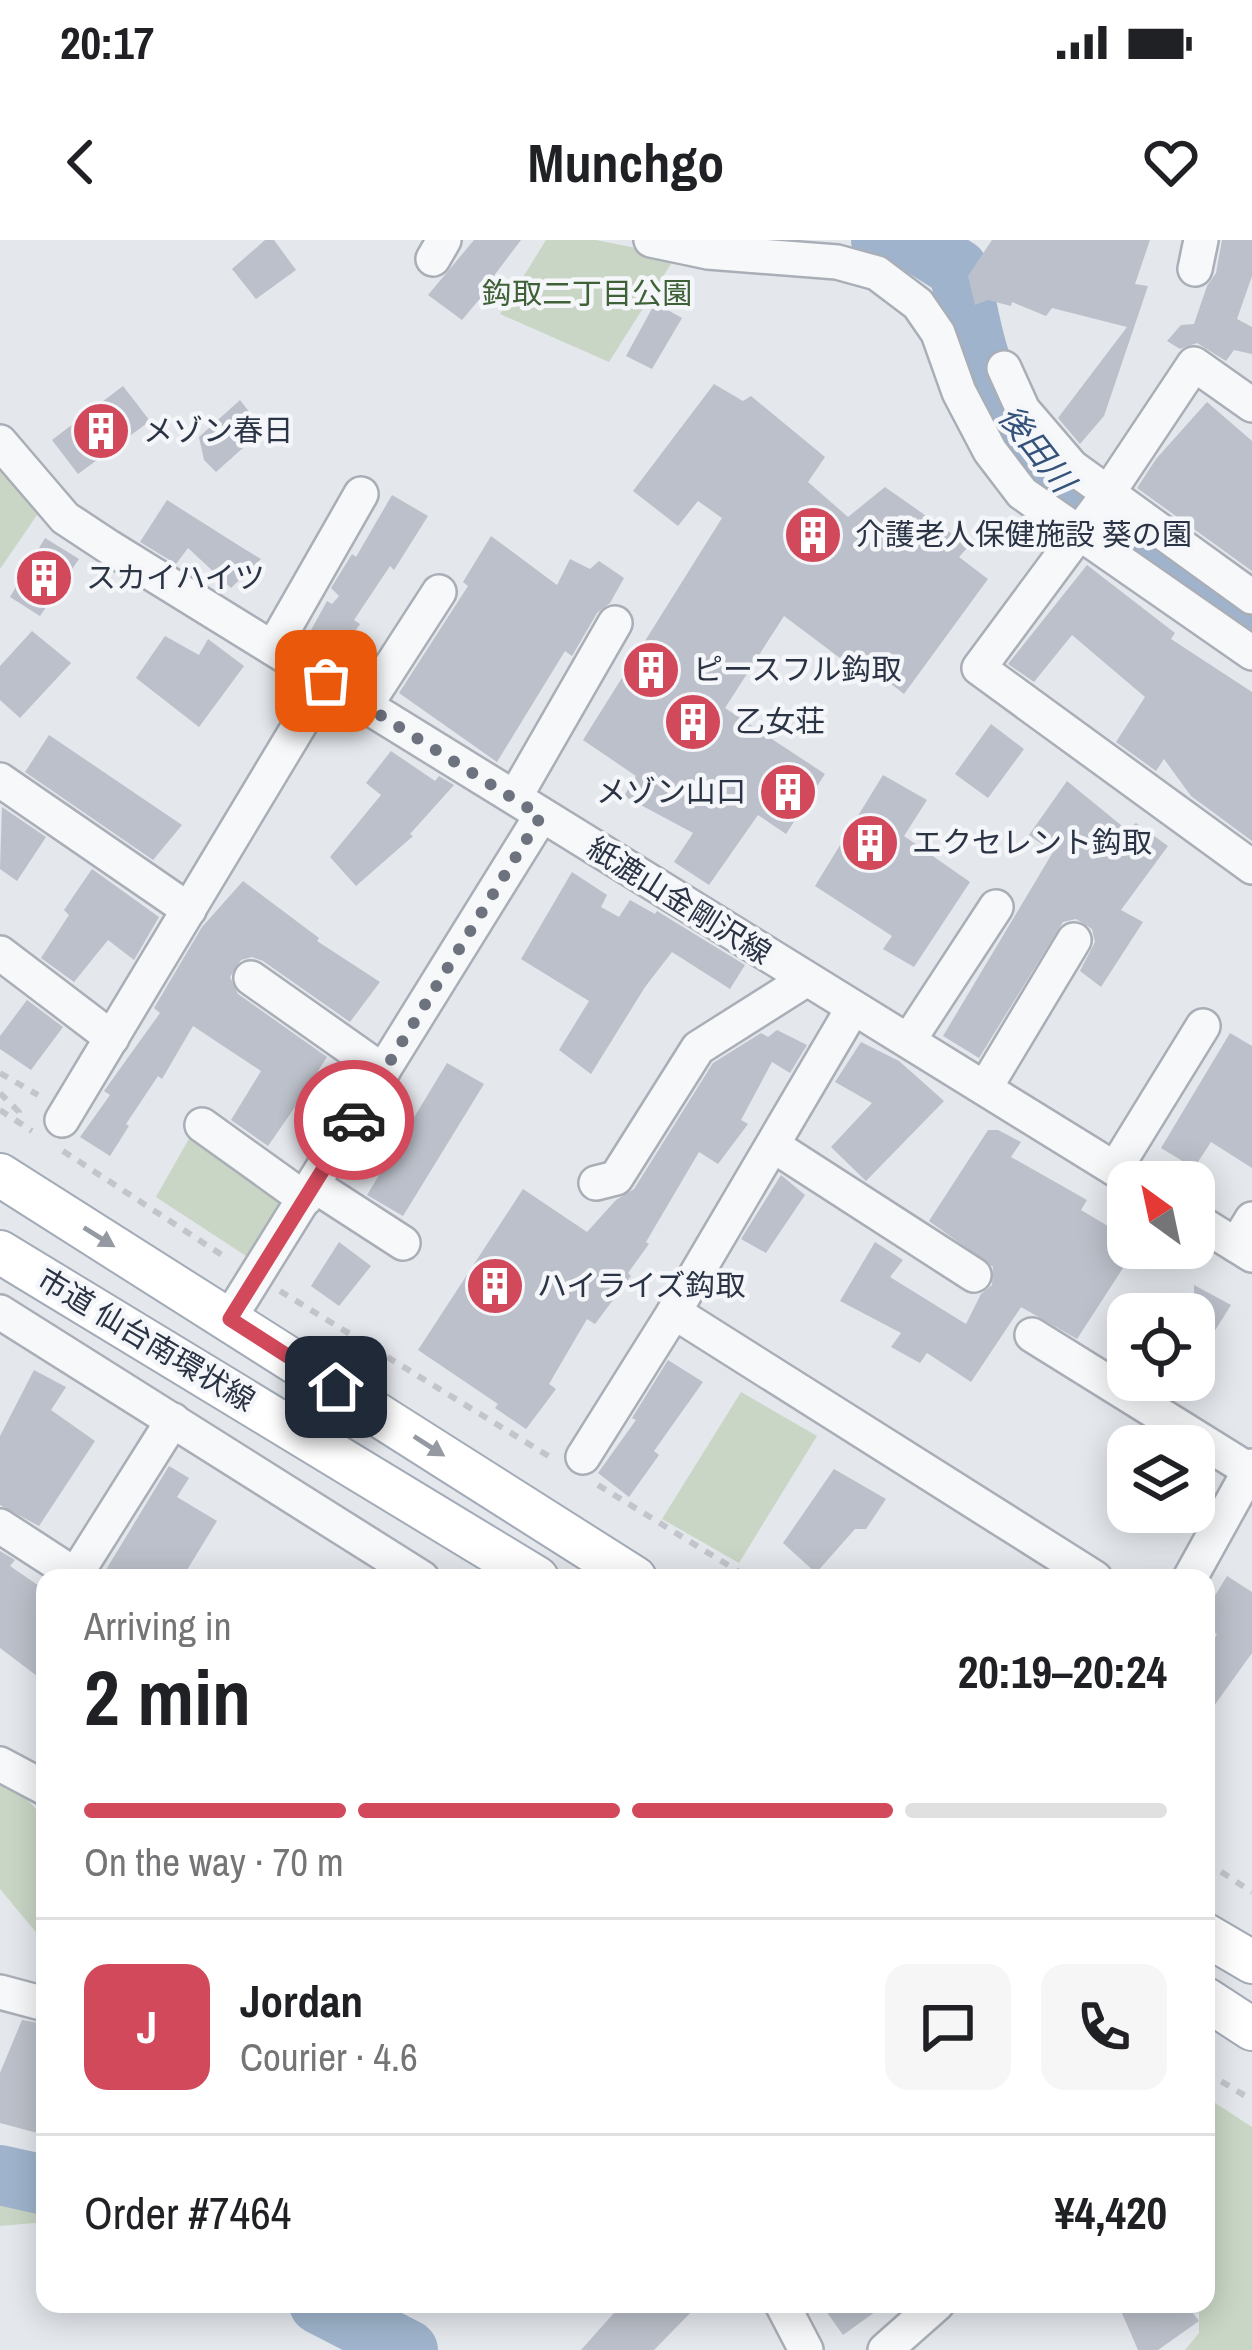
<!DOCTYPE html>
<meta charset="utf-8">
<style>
body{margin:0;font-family:"Archivo Narrow","Noto Sans JP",sans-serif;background:#f6f6f6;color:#202124;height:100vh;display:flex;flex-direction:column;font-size:45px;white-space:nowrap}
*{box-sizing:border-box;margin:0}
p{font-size:39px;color:#757577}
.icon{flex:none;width:66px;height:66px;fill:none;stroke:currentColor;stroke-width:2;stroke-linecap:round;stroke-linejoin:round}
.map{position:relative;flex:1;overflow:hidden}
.panel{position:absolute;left:36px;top:1329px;width:1179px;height:744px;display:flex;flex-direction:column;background:#fff;border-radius:24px;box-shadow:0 6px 30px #0003}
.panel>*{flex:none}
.needle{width:78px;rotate:327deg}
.controls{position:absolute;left:1107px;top:921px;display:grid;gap:24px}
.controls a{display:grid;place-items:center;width:108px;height:108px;border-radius:24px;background:#fff;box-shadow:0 6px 30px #0003;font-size:60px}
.pin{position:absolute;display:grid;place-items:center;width:102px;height:102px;color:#fff;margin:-51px;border-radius:24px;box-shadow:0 6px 18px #0006}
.courier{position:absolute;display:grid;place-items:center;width:120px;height:120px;margin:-60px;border:9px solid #d1495b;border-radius:50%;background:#fff;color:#222;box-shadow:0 3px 15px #0007}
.summary em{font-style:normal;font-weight:700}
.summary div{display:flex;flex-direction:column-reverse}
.summary{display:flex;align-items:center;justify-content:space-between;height:204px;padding:0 48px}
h1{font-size:78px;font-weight:700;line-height:90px}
.bar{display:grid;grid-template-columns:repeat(4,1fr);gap:18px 12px;align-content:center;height:144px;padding:0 48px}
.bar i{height:15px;border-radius:9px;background:#e0e0e0}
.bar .selected{background:#d1495b}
.bar p{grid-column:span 4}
.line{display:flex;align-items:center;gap:30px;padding:0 48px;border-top:3px solid #e0e0e0}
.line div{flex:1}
.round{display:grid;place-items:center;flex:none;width:126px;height:126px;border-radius:24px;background:#f6f6f6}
.status{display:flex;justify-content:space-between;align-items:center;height:84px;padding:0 60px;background:#fff;direction:ltr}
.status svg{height:33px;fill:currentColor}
header{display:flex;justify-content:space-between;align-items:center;height:156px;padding:0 48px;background:#fff;font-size:54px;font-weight:700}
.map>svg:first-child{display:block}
.green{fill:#c9d6c5}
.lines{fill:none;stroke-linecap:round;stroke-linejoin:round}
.river{stroke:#9fb4cc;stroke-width:60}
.building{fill:#bbc0ca}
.minor-casing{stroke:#a9aeb7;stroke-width:38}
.major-casing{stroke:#a3abb8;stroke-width:46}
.path{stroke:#c2c5cb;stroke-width:6;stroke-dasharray:9 9;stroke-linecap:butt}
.minor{stroke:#f7f8fa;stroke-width:33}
.major{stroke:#fff;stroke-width:42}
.oneway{fill:#959aa2}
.done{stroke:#6c737f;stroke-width:12;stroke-dasharray:0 21.6}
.route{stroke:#d1495b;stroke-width:15}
.labels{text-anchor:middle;stroke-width:9;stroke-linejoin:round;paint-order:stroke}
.park-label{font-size:30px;fill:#3f6138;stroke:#f4f6f9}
.poi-label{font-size:30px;fill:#2b3445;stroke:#f4f6f9;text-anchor:start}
.street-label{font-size:30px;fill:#2b3445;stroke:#f4f6f9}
.water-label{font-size:33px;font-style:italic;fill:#34527a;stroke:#f4f6f9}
</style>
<div class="status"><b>20:17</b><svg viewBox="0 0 49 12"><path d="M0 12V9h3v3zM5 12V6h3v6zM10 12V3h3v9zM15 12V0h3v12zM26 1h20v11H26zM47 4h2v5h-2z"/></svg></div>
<header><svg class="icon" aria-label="back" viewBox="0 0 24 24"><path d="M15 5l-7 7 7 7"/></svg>Munchgo<svg class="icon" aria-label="heart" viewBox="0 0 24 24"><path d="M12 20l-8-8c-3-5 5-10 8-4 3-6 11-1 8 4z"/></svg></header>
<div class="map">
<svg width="1252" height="2110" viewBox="0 0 1252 2110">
<rect width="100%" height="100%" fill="#e4e7ec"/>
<!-- green -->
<g class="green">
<polygon points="546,0 596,0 676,16 609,122 500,74"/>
<polygon points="0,226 37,275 0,329"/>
<polygon points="191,895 267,942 280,965 246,1016 156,957"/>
<polygon points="741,1152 817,1196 739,1323 662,1279"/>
<polygon points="0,1542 21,1553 45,1579 45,1703 0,1649"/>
<polygon points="1206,1857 1252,1887 1252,2110 1185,2110 1199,2093 1199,2064 1206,2064"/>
<polygon points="0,1907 45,1921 45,1982 0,1986"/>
</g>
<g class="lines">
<!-- river -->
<g class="river">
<path d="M881 0 917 3 958 29C967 61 971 97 983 128 1029 249 1153 318 1252 392"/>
<polyline points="0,1935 45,1945"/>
<polyline points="319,2064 408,2110"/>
</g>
</g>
<!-- building -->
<g class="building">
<polygon points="265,0 274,0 296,30 256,59 232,29"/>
<polygon points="474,0 521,0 490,41 493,43 462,80 428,55"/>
<polygon points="992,0 1150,0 1135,44 1148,46 1104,176 1080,204 1058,178 1127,87 1052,68 1046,76 1012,62 1011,66 988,60 975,65 968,36"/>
<polygon points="1222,0 1252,0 1252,36 1237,79 1252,87 1252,114 1234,110 1226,121 1197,103 1180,109 1167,101 1181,85 1194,84 1207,46 1216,33"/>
<polygon points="655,63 682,78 652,129 626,116"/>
<polygon points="714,144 743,161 751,156 825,217 808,242 848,277 885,247 969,306 959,317 988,339 904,454 872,429 864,436 784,376 725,468 825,534 786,594 758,575 709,645 674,622 693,593 624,556 636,536 583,500 722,278 698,261 678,286 633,251"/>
<polygon points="123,146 150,181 78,234 52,200"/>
<polygon points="240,160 263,190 216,232 204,220 199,197"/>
<polygon points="1207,162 1252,201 1252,331 1137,248 1156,219"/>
<polygon points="392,255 428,276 394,330 390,326 354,380 360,384 334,421 304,403 327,361 332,364 339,356 331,348 352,314 356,317"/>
<polygon points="167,260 238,305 261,319 231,348 188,308 176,324 140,302"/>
<polygon points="491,296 557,345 570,319 590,329 599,321 624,338 610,363 597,373 572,416 565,411 497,522 399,453 468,346 463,342"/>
<polygon points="45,298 79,319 40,376 10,357"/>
<polygon points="1087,325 1175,393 1171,399 1252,452 1252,601 1191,556 1164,519 1156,531 1116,502 1145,457 1072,395 1034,442 1008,424"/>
<polygon points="32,391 71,423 20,478 0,460 0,426"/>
<polygon points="165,396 199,415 208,399 244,426 199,487 136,438"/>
<polygon points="991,484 1024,509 988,558 955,534"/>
<polygon points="49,495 182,585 153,620 25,532"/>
<polygon points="391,511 435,541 439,536 454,545 410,594 413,596 356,646 330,617 381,555 366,543"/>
<polygon points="883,535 927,560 904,596 970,642 914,727 883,709 892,696 815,646"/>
<polygon points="1067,541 1127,590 1136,583 1168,606 1121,670 1143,682 1101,747 1080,731 1095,702 1092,689 1076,679 1063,682 979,818 943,796 1053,612 1029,595"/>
<polygon points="2,567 46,597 17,641 0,629"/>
<polygon points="92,629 159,677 134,720 108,700 74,742 41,718 69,675 64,670"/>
<polygon points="572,632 607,655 601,667 619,677 630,660 655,674 657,671 745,725 730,749 672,712 645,747 591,834 559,810 589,761 521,719"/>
<polygon points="243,641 319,698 317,701 380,742 350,782 263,721 252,717 241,720 230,737 238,754 327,817 293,870 268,906 231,880 261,831 193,786 162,839 158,836 126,884 129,886 110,916 80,897 110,855 104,851 160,773 154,768 202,687"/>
<polygon points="27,760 63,787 31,830 0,809 0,796"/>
<polygon points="777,790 807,805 790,833 772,822 741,880 748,884 718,924 699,912 646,1002 649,1004 628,1033 631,1036 595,1084 587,1079 549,1144 556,1149 526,1189 495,1168 498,1164 418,1110 523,949 587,992 616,960 634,949 713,823 761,793 768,797"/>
<polygon points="1230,793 1252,806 1252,928 1211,902 1194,928 1161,908"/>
<polygon points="861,802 899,821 944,861 866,941 831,907 872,863 835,842"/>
<polygon points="447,823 484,844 403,976 367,955"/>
<polygon points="988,890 998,890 1021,902 1011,917 1087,960 1081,970 1128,998 1128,1008 1136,1008 1077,1099 1021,1067 971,1142 927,1113 920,1123 891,1107 901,1093 840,1061 875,1002 903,1020 890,1037 966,1084 981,1054 992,1045 993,1027 929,981"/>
<polygon points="781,935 805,955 766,1013 741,999"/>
<polygon points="339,1002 371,1026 339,1066 311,1046"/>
<polygon points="1194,1045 1231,1065 1194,1124"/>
<polygon points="668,1120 703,1142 654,1211 659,1215 629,1257 598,1233 636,1180 632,1178"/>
<polygon points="34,1130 66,1147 51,1170 95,1201 39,1286 0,1265 0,1196"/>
<polygon points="169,1226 189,1238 177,1257 217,1281 182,1338 101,1338"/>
<polygon points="834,1229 886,1259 866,1289 855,1289 816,1333 783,1303"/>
<polygon points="0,1311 15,1320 10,1326 45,1350 45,1442 0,1408"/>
<polygon points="1227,1336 1252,1352 1252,1413 1206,1477 1206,1414 1217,1394 1206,1388 1206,1370"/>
<polygon points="22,1780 45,1784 45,1895 0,1883 0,1833"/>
<polygon points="622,2064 699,2064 654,2110 581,2110"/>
<polygon points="821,2064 886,2064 843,2095"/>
<polygon points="1118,2064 1186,2064 1199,2081 1158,2110 1138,2110"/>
</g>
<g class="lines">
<!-- minor casing -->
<g class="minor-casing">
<g id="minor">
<polyline points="651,0 708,12 837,22 877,33 918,64 938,93 959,152 990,211 1022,253 1252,413"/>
<polyline points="433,19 444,0"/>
<polyline points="1195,29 1201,0"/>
<polyline points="1004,128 1023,170 1072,227 1252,357"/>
<polyline points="1252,165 1194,124 1102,262 979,428 1252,627"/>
<polyline points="0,202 65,278 109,307 1136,942"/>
<polyline points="273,408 361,254"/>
<polyline points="366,465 439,352"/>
<polyline points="0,540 189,670"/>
<polyline points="515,557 615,383"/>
<polyline points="0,713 112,798"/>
<polyline points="251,738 383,831"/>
<polyline points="909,800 996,667"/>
<polyline points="985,848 1074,700"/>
<polyline points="62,880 326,441"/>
<polyline points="202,885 305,959"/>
<polyline points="774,906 974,1035"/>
<polyline points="1115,929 1203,786"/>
<polyline points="596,943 616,938 698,808 807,739"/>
<polyline points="315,946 403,1003"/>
<polyline points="1194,979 1252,1015"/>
<polyline points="1236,1005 1252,979"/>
<polyline points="0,1072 422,1338"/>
<polyline points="674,1072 1095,1338"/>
<polyline points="229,1079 541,576"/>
<polyline points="1032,1095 1249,1230"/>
<polyline points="583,1217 674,1072 853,768"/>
<polyline points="0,1286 80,1338"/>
<polyline points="76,1334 173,1180"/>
<polyline points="1190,1338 1252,1226"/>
<polyline points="0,1524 45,1548"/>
<polyline points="0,1752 45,1764"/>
<polyline points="782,2064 806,2110"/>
<polyline points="885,2110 937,2064"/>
</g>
</g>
<!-- major casing -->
<g class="major-casing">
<g id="major">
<polyline points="0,935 635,1338"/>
<polyline points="0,1012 537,1338"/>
<polyline points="1206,1695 1252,1722"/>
<polyline points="1206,1759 1252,1789"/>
</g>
</g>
<!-- path -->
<g class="path">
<polyline points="0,833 38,855"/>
<polyline points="0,853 19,872 16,880"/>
<polyline points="0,870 32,891"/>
<polyline points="63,911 228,1019"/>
<polyline points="280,1051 550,1217"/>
<polyline points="598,1245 749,1338"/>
<polyline points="1206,1622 1252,1652"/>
<polyline points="1206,1832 1252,1860"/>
</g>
<!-- minor -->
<use href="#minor" class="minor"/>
<!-- major -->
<use href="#major" class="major"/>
</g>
<!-- one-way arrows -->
<defs><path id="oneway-solid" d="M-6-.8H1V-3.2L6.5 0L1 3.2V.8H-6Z" transform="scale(3)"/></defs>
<g class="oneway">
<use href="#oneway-solid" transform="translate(99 997) rotate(32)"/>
<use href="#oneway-solid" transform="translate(429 1206) rotate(33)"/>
</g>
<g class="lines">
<!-- done -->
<polyline class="done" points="326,441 541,576 354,880"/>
<!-- route -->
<polyline class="route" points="336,1147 230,1079 354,880"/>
</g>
<!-- icons -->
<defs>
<g id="building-disc" transform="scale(3)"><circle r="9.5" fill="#d1495b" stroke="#f4f6f9"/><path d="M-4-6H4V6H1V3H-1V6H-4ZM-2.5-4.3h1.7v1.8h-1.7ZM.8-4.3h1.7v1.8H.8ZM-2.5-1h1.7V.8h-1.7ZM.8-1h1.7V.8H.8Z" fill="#fff"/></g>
</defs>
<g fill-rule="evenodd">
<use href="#building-disc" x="101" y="191"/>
<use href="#building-disc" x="813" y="295"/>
<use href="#building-disc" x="44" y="338"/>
<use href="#building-disc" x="651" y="430"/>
<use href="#building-disc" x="693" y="482"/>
<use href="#building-disc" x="788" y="552"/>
<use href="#building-disc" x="870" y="603"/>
<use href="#building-disc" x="495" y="1046"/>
</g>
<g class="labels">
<!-- park labels -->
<g class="park-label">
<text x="587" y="64">鈎取二丁目公園</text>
</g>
<!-- poi labels -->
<g class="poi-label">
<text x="143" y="201">メゾン春日</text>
<text x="855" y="305">介護老人保健施設 葵の園</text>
<text x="86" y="348">スカイハイツ</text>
<text x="693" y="440">ピースフル鈎取</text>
<text x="735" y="492">乙女荘</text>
<text x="746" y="562" text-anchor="end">メゾン山口</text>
<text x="912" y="613">エクセレント鈎取</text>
<text x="537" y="1056">ハイライズ鈎取</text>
</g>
<!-- street labels -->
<g class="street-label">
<text transform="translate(679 661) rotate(32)" y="10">紙漉山金剛沢線</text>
<text transform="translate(146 1100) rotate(31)" y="10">市道 仙台南環状線</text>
</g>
<!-- water labels -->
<g class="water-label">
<text transform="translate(1037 208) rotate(52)" y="12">後田川</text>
</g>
</g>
</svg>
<div class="controls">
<a><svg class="needle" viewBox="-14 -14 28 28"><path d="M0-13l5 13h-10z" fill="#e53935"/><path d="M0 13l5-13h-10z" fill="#757577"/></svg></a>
<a><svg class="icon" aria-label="locate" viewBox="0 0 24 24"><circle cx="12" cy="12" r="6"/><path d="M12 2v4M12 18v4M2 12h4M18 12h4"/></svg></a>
<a><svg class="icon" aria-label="layers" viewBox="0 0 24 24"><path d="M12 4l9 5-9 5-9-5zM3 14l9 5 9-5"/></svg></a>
</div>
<div class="pin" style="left:326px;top:441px;background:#ea580c"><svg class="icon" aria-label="bag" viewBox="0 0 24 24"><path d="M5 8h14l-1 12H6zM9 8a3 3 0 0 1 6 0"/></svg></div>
<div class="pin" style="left:336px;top:1147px;background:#1f2937"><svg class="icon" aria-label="home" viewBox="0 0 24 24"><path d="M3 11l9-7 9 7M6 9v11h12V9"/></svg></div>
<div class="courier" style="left:354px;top:880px"><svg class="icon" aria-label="car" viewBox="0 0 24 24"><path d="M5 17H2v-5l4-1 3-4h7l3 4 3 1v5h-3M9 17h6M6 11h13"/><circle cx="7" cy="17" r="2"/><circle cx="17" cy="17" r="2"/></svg></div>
<section class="panel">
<div class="summary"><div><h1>2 min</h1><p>Arriving in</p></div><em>20:19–20:24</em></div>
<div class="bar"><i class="selected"></i><i class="selected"></i><i class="selected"></i><i></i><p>On the way · 70 m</p></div>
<div class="line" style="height:216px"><b class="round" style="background:#d1495b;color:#fff">J</b><div><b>Jordan</b><p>Courier · 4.6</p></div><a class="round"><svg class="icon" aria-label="chat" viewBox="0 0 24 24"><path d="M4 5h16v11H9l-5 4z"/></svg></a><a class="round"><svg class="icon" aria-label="phone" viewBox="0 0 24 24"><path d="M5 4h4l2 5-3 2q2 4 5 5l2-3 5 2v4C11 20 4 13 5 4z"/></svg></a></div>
<div class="line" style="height:156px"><div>Order #7464</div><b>¥4,420</b></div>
</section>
</div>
